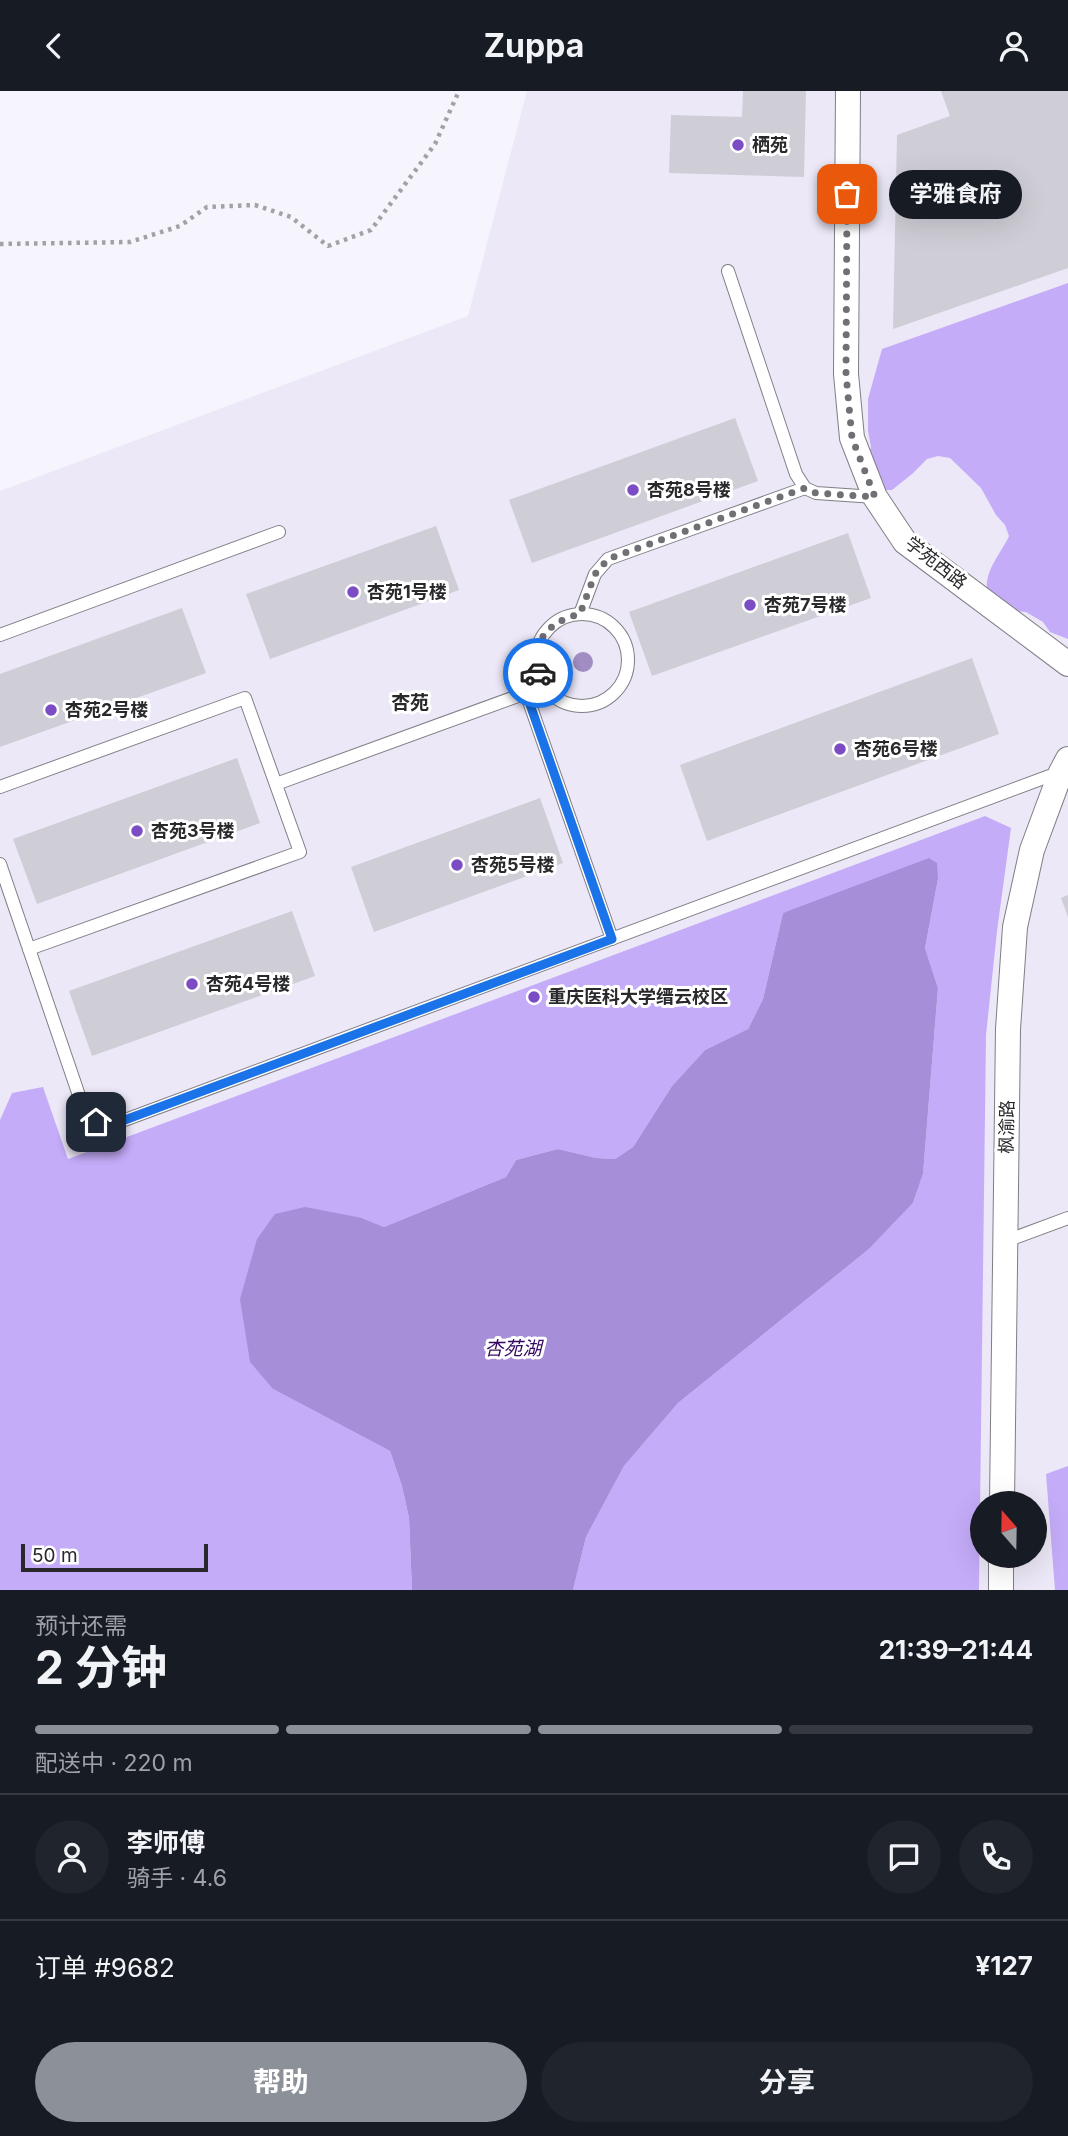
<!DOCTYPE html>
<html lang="zh">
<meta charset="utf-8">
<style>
body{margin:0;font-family:Inter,"Noto Sans SC",sans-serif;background:#20242c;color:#f1f3f6;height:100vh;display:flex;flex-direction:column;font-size:26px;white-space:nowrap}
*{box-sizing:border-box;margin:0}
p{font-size:23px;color:#9ea1a6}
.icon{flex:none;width:38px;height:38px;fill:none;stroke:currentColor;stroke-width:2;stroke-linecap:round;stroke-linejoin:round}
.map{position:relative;height:1499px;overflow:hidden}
.panel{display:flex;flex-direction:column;background:#171b24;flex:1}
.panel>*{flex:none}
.needle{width:46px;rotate:340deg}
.controls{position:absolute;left:970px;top:1400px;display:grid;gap:14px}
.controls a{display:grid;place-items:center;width:77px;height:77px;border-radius:50%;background:#171b24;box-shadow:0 7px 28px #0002;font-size:35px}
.scale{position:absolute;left:21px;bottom:18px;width:187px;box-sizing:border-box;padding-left:7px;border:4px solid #29282b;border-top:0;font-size:19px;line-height:24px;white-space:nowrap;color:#29282b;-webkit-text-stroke:5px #fff;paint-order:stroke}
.pin{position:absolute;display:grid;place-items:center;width:60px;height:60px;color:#fff;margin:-30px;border-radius:14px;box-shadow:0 4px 10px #0006}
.courier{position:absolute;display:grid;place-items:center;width:70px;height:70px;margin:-35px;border:5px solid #1a73e8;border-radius:50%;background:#fff;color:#222;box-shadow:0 2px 9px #0007}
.bubble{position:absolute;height:49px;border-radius:24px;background:#171b24;box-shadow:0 7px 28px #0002;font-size:23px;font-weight:700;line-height:49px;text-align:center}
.head em{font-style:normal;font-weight:700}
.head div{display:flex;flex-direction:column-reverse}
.head{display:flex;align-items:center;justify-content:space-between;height:119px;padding:0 35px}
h1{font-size:46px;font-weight:700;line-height:52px}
.bar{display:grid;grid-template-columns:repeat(4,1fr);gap:10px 7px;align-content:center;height:84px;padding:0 35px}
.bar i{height:9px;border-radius:5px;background:#363941}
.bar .selected{background:#8c9099}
.bar p{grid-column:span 4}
.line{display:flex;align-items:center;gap:18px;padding:0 35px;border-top:2px solid #363941}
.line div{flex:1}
.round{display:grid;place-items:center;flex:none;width:74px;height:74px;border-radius:37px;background:#20242c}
.action{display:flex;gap:14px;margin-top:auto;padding:14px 35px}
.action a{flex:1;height:80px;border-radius:42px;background:#8c9099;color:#fff;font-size:28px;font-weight:700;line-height:80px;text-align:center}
.action a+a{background:#20242c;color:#f1f3f6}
header{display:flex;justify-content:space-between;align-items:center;height:91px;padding:0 35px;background:#171b24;font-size:32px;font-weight:700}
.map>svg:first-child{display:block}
.built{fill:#ece8f7;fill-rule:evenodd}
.forest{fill:#c5acf9}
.water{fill:#a78ed9}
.building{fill:#cfcdd5}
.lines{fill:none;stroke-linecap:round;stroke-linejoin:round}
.lane-casing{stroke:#807e85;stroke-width:14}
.street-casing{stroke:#807e85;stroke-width:26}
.path{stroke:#a3a1a7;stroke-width:4.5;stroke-dasharray:3.5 5;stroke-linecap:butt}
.lane{stroke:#fff;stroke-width:12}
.street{stroke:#fff;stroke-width:24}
.tree{fill:#a18dc1}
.done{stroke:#716f74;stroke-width:7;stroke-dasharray:0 12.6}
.route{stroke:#1a73e8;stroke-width:9}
.poi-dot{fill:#7c4cc4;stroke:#fff;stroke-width:2.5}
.labels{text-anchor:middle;stroke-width:6;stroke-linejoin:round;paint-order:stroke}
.poi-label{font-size:18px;font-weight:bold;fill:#29282b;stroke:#fff;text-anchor:start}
.street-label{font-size:18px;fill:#29282b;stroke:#fff}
.neighbourhood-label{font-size:19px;font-weight:bold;fill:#29282b;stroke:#fff}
.water-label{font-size:19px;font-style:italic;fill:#350963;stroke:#fff}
</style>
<header><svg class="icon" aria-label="back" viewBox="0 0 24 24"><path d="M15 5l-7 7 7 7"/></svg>Zuppa<svg class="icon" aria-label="person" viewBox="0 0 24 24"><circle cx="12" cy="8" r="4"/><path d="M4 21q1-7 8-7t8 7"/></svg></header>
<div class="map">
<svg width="1068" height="1499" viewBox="0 0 1068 1499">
<rect width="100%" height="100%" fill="#f6f4fc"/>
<!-- built -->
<path class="built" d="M527 0H1068V1499H0V400L468 225ZM982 1412H1034V1465H982Z"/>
<!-- forest -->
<g class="forest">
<path d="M1068 192V548L1050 541 1043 531 1026 521 1013 520 987 499C985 478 1001 463 1009 445L1005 434 996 424 981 397 950 367 938 365 927 368 912 383 892 399H882L868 367 871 356 868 340V308L882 258Z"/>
<polygon points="985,725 1011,737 997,840 986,944 979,1499 573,1499 586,1446 624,1375 678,1312 869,1158 913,1112 923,1083 938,897 925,857 938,788 783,822 763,908 748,938 705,959 672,995 633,1056 615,1068 596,1067 558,1058 516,1069 506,1086 384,1136 362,1127 273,1298 390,1360 402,1395 409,1427 412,1499 0,1499 0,1029 12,1002 43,996 68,1068"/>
<polygon points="1068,1375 1068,1499 1055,1499 1046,1383"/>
</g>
<!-- water -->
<polygon class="water" points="929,767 937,772 938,788 925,857 938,897 923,1083 913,1112 869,1158 678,1312 624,1375 586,1446 573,1499 412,1499 409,1427 402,1395 390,1360 273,1298 250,1271 240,1208 257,1148 275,1123 305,1116 362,1127 384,1136 506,1086 516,1069 558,1058 596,1067 615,1068 633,1056 672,995 705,959 748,938 763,908 783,822"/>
<!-- building -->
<g class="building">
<polygon points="743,0 806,0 804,86 669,82 671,24 742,26"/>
<polygon points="941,0 1068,0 1068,177 893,238 897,44 950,25"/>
<polygon points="735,327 758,390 532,472 509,409"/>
<polygon points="436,435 459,499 270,568 246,503"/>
<polygon points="848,442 871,507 652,585 629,521"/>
<polygon points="182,517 206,582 0,656 0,583"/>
<polygon points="972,567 999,643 707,750 680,674"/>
<polygon points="237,667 260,732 37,813 13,748"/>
<polygon points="540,707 563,772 374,841 351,776"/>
<polygon points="1068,804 1068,826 1061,807"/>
<polygon points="292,820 315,885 92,965 69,900"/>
</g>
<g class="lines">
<!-- lane casing -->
<g class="lane-casing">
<g id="lane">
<polyline points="728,180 796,383 805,397 816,402 875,406"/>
<polyline points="580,523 595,483 608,468 805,397"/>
<circle cx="582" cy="569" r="46"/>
<polyline points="0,544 279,441"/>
<polyline points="526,602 612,848"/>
<polyline points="276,693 526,602 540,590"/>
<polyline points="0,696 245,607 300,761 29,858"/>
<polyline points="0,773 84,1019 96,1031 114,1033 1060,681"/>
<polyline points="1006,1150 1068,1127"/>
</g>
</g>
<!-- street casing -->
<g class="street-casing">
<g id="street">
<polyline points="848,0 846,283 852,347 875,406 905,451 1068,573"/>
<polyline points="1002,1412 1008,938 1015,836 1032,759 1061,681 1068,668"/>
<polyline points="1001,1499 1001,1465"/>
</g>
</g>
<!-- path -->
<polyline class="path" points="0,153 130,151 180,135 207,116 255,114 291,126 328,155 371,139 435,53 459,0"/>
<!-- lane -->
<use href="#lane" class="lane"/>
<!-- street -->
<use href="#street" class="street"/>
</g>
<!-- trees -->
<circle class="tree" cx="583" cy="571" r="10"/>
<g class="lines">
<!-- done -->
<path class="done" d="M538 582C530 550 550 530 580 523L595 483 608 468 805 397 816 402 875 406 852 347 846 283 847 103"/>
<!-- route -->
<polyline class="route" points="96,1031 114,1033 612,848 526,602 540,590 538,582"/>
</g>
<!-- markers -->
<g class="poi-dot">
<circle cx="738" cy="54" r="7"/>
<circle cx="633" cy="399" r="7"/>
<circle cx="353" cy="501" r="7"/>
<circle cx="750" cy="514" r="7"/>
<circle cx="51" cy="619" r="7"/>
<circle cx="840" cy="658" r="7"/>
<circle cx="137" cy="740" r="7"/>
<circle cx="457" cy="774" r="7"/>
<circle cx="192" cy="893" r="7"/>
<circle cx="534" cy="906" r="7"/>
</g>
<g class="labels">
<!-- poi labels -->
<g class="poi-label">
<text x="752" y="60">栖苑</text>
<text x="647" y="405">杏苑8号楼</text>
<text x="367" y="507">杏苑1号楼</text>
<text x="764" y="520">杏苑7号楼</text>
<text x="65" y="625">杏苑2号楼</text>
<text x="854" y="664">杏苑6号楼</text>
<text x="151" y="746">杏苑3号楼</text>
<text x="471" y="780">杏苑5号楼</text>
<text x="206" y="899">杏苑4号楼</text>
<text x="548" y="912">重庆医科大学缙云校区</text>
</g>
<!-- street labels -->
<g class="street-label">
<text transform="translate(936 472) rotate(38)" y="6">学苑西路</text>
<text transform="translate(1007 1036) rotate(-89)" y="6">枫渝路</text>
</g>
<!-- neighbourhood labels -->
<g class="neighbourhood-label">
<text x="410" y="618">杏苑</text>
</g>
<!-- water labels -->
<g class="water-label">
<text x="513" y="1264">杏苑湖</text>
</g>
</g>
</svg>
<div class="controls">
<a><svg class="needle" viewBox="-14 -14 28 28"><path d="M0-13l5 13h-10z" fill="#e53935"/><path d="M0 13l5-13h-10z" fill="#9ea1a6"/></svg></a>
</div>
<div class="scale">50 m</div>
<div class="pin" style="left:847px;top:103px;background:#ea580c"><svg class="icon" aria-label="bag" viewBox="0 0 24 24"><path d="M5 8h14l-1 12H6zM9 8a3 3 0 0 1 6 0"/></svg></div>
<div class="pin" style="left:96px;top:1031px;background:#1f2937"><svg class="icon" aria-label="home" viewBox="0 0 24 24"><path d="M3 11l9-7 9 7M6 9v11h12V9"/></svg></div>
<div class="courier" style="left:538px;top:582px"><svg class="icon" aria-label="car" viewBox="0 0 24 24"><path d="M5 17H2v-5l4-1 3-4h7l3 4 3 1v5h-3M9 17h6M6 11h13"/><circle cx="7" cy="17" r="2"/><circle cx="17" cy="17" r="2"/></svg></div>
<div class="bubble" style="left:889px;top:79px;width:133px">学雅食府</div>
</div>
<section class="panel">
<div class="head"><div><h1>2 分钟</h1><p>预计还需</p></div><em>21:39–21:44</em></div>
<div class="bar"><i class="selected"></i><i class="selected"></i><i class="selected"></i><i></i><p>配送中 · 220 m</p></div>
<div class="line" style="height:126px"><a class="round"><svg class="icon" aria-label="person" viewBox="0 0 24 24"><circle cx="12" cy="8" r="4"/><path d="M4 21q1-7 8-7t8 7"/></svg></a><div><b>李师傅</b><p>骑手 · 4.6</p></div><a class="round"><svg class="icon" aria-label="chat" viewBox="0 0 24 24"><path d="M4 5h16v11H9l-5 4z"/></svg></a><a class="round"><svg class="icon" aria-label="phone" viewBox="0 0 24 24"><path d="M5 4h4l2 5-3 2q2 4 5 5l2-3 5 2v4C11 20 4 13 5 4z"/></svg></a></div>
<div class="line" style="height:91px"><div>订单 #9682</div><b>¥127</b></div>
<div class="action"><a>帮助</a><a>分享</a></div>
</section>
